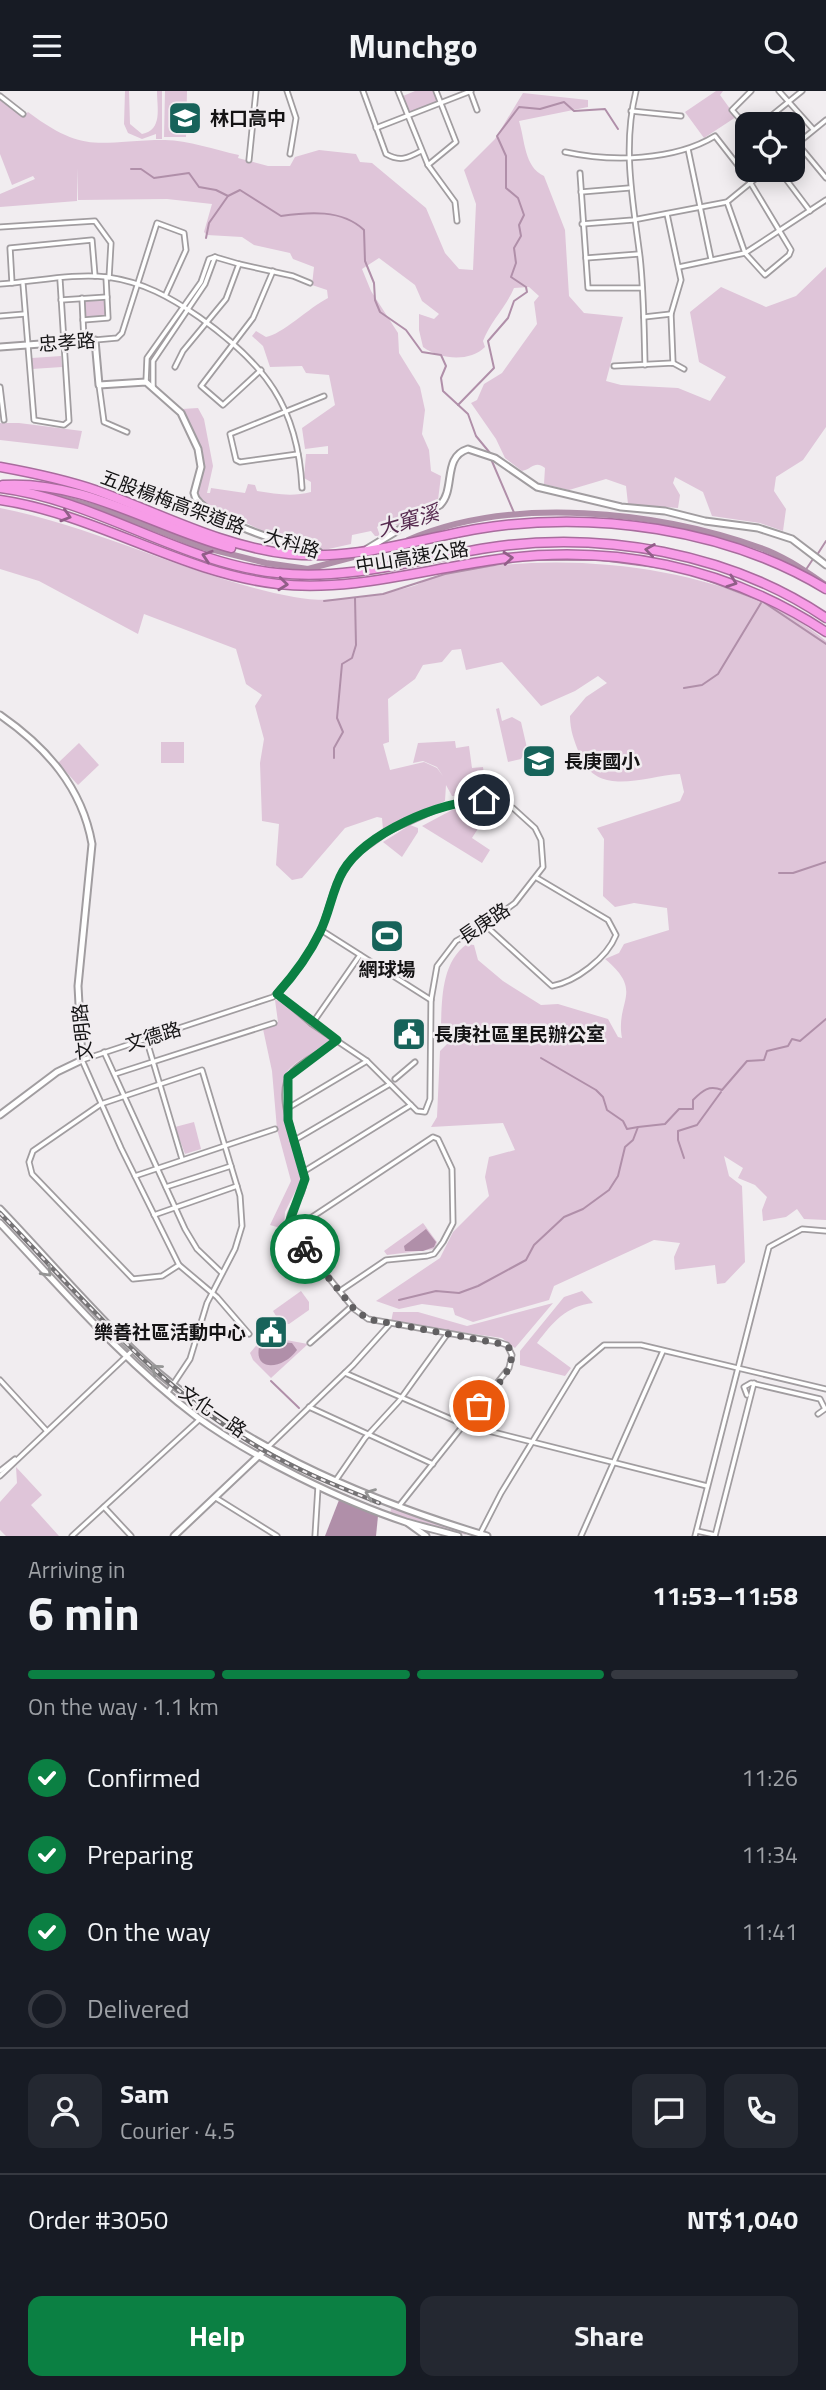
<!DOCTYPE html>
<meta charset="utf-8">
<style>
body{margin:0;font-family:"Titillium Web","Noto Sans TC",sans-serif;background:#242831;color:#f1f3f6;height:100vh;display:flex;flex-direction:column;font-size:26px;white-space:nowrap}
*{box-sizing:border-box;margin:0}
p{font-size:23px;color:#9ea1a6}
.icon{flex:none;width:38px;height:38px;fill:none;stroke:currentColor;stroke-width:2;stroke-linecap:round;stroke-linejoin:round}
.map{position:relative;height:1445px;overflow:hidden}
.details{display:flex;flex-direction:column;background:#171b24;flex:1}
.details>*{flex:none}
.tools{position:absolute;left:735px;top:21px;display:grid;gap:14px}
.tools a{display:grid;place-items:center;width:70px;height:70px;border-radius:14px;background:#171b24;box-shadow:0 4px 18px #0003;font-size:35px}
.pin{position:absolute;display:grid;place-items:center;width:60px;height:60px;color:#fff;margin:-30px;border:4px solid #fff;border-radius:50%;box-shadow:0 2px 7px #0007}
.courier{position:absolute;display:grid;place-items:center;width:70px;height:70px;margin:-35px;border:5px solid #0b8043;border-radius:50%;background:#fff;color:#222;box-shadow:0 2px 9px #0007}
.overview em{font-style:normal;font-weight:700}
.overview div{display:flex;flex-direction:column-reverse}
.overview{display:flex;align-items:center;justify-content:space-between;height:119px;padding:0 28px}
h1{font-size:46px;font-weight:700;line-height:52px}
.bar{display:grid;grid-template-columns:repeat(4,1fr);gap:10px 7px;align-content:center;height:84px;padding:0 28px}
.bar i{height:9px;border-radius:5px;background:#363941}
.bar .selected{background:#0b8043}
.bar p{grid-column:span 4}
.line{display:flex;align-items:center;gap:18px;padding:0 28px;border-top:2px solid #363941}
.line div{flex:1}
.round{display:grid;place-items:center;flex:none;width:74px;height:74px;border-radius:14px;background:#242831}
ol{padding:0 28px;list-style:none}
li{display:flex;align-items:center;gap:21px;height:77px}
li p{margin-inline-start:auto}
li .icon{padding:7px;border-radius:50%;background:#0b8043;color:#fff;stroke-width:4}
li:last-child{color:#9ea1a6}
li i{width:38px;height:38px;border:4px solid #363941;border-radius:50%}
.action{display:flex;gap:14px;margin-top:auto;padding:14px 28px}
.action a{flex:1;height:80px;border-radius:14px;background:#0b8043;color:#fff;font-size:28px;font-weight:700;line-height:80px;text-align:center}
.action a+a{background:#242831;color:#f1f3f6}
header{display:flex;justify-content:space-between;align-items:center;height:91px;padding:0 28px;background:#171b24;font-size:32px;font-weight:700}
.map>svg:first-child{display:block}
.green{fill:#dfc5d9}
.water{fill:#b08fa9}
.lines{fill:none;stroke-linecap:round;stroke-linejoin:round}
.stream{stroke:#b08fa9;stroke-width:2}
.river{stroke:#b08fa9;stroke-width:6}
.street-casing{stroke:#a19da0;stroke-width:7}
.secondary-casing{stroke:#a19da0;stroke-width:9}
.highway-casing{stroke:#a86c9d;stroke-width:11}
.street{stroke:#fff;stroke-width:3.5}
.secondary{stroke:#fff;stroke-width:5}
.highway{stroke:#f79ce7;stroke-width:8}
.rail-casing{stroke:#757375;stroke-width:4.5}
.rail{stroke:#f1edf0;stroke-width:2;stroke-dasharray:5;stroke-linecap:butt}
.oneway{stroke:#915e88}
.oneway2{stroke:#959595}
.done{stroke:#615f61;stroke-width:7;stroke-dasharray:0 12.6}
.route{stroke:#0b8043;stroke-width:9}
.labels{text-anchor:middle;stroke-width:5;stroke-linejoin:round;paint-order:stroke}
.poi-label{font-size:19px;font-weight:bold;fill:#141314;stroke:#f1edf0;text-anchor:start}
.street-label{font-size:19px;fill:#141314;stroke:#f1edf0}
.water-label{font-size:21px;font-style:italic;fill:#582c51;stroke:#f1edf0}
</style>
<header><svg class="icon" aria-label="menu" viewBox="0 0 24 24"><path d="M4 6h16M4 12h16M4 18h16"/></svg>Munchgo<svg class="icon" aria-label="search" viewBox="0 0 24 24"><circle cx="10" cy="10" r="6"/><path d="M15 15l6 6"/></svg></header>
<div class="map">
<svg width="826" height="1445" viewBox="0 0 826 1445">
<rect width="100%" height="100%" fill="#f1edf0"/>
<!-- green -->
<g class="green">
<path d="M125 0H129L130 33 142 43C163 39 157 17 157 0H162V48H156V43L142 48 128 42 124 33Z"/>
<polygon points="165,0 187,0 186,46 164,46"/>
<polygon points="415,0 433,0 437,11 409,22 403,5"/>
<polygon points="716,0 723,0 720,4 736,26 704,47 685,21"/>
<path d="M523 2 588 9V16L519 30C525 49 524 76 544 85L565 139 569 205 584 222 623 226 606 290 621 294 678 297 710 310 726 286 699 271 690 221 721 196 766 216 796 205 826 176V336L803 369 776 386 774 400 786 418 783 440 760 432 712 425 703 401 675 386 673 392 680 404 678 417 628 413 626 395 606 388 569 399 544 393 545 377C535 369 532 378 522 380L505 367 496 348 471 312 477 309 484 293 502 282 537 233 534 211 539 205 529 196 514 197C506 216 490 231 483 250L485 256C470 271 441 269 423 256L419 239V223L434 228 439 223 422 210 415 194 379 167 362 178 371 200 398 242 399 262 420 296 425 319 422 343 429 359 431 380 441 385 438 409 399 436C390 430 385 430 377 436L380 445H375L371 440 352 444 351 453 324 459 271 444 201 410 197 400 203 365 182 318 198 317 204 328 213 375 207 402H210L211 397 245 402 248 393 255 394 257 400C276 403 292 406 311 401V391L304 387 306 363H328V355L305 358 302 337 335 314 329 284 306 282 302 275 270 276 263 255 252 245 256 240 266 246C281 244 310 216 328 207L327 199 312 194 314 176 293 168 290 162 254 154 242 146 207 144 204 141 212 113 167 108 78 109 77 77V110L0 116V103L35 88 33 85 12 94 0 63V8L23 25 28 21C87 65 98 49 165 49 188 49 215 59 239 64L238 67 268 75H290L295 66 319 59 356 63 360 71 372 72 426 117 445 162 459 178 473 179 476 113 464 79 495 48Z"/>
<polygon points="105,208 106,226 85,228 84,209"/>
<polygon points="61,265 62,276 32,278 32,267"/>
<polygon points="0,332 19,332 82,340 78,358 0,349"/>
<path d="M0 417C101 437 193 487 294 506 331 513 374 506 410 496 419 494 426 488 434 486 548 455 733 472 826 550V1129L804 1128 797 1118 786 1126 763 1130 762 1119 767 1106 755 1094 738 1087 743 1077 724 1065 729 1085 742 1095 745 1171 725 1192 717 1193 715 1174 675 1179 674 1166 680 1152 654 1149 554 1195 549 1209 473 1231 455 1224 453 1217 422 1213 399 1218 376 1210 440 1167 453 1141 489 1105 485 1086 489 1066 515 1059 503 1032 431 1036 437 1026 440 960 453 947 441 934C442 906 442 871 467 853L474 854 478 869 503 890 541 914 558 913 608 928 618 946 622 947C615 910 645 901 605 868L619 862 624 853 669 839 667 817 634 812 615 816 603 805 604 748 597 737 680 710 684 701 680 683C643 685 596 708 579 662 574 649 570 639 570 625L586 606 607 592 598 585 575 600 541 615 502 571 466 579 461 558 452 559 442 571 423 574 415 588 388 608 389 651 383 653 390 679 424 671 437 677 443 685 437 676 423 670 413 672 418 652 455 650 456 657 469 655 472 677 483 676 484 684 494 683 496 703 452 705 446 694 445 710 383 739 382 727 377 726 345 737 302 787 292 789 276 774 279 733 262 730 260 672 264 648 255 615 262 604 246 593 236 558 144 523 138 543 39 490 0 478Z"/>
<polygon points="499,617 502,630 512,626 521,631 527,657 521,668 508,671 496,618"/>
<rect x="161" y="651" width="23" height="21"/>
<polygon points="79,652 99,674 78,694 58,672"/>
<polygon points="475,715 491,717 472,747 490,759 482,772 422,735 452,719"/>
<polygon points="410,734 418,737 418,741 402,766 383,751"/>
<path d="M275 909 283 910 330 949 328 954C316 961 295 969 287 981 274 1000 295 1067 301 1089L285 1121 284 1138 270 1134 291 1090 277 1038 272 980 263 938 278 931Z"/>
<polygon points="194,1031 201,1058 185,1063 175,1036"/>
<polygon points="423,1132 437,1151 435,1158 387,1164 384,1160"/>
<polygon points="301,1200 309,1211 309,1219 289,1233 281,1233 273,1220"/>
<path d="M582 1200 593 1212C566 1215 553 1231 537 1252L571 1277 565 1285 520 1274V1260L564 1206Z"/>
<polygon points="553,1212 515,1257 502,1247 391,1231 393,1221 418,1221 467,1235"/>
<polygon points="264,1245 308,1253 271,1287 253,1269 250,1262"/>
<polygon points="16,1376 42,1404 31,1414 59,1445 6,1445 0,1439 0,1411 17,1392"/>
<polygon points="392,1415 465,1442 466,1444 390,1422"/>
</g>
<!-- water -->
<g class="water">
<polygon points="426,1138 436,1151 434,1156 423,1160 405,1160 404,1155"/>
<path d="M266 1250 292 1252 297 1259C284 1278 251 1283 260 1252Z"/>
<polygon points="339,1409 378,1425 376,1445 325,1445"/>
</g>
<g class="lines">
<!-- stream -->
<g class="stream">
<path d="M131 78H141L154 87 189 82 199 96 216 99 228 105 240 99 281 125C308 121 342 118 364 139L365 170 374 192 375 209 380 221 406 239 422 261 441 264 446 275 441 287 443 300 468 323 476 345 490 362"/>
<polyline points="206,147 209,132 228,105"/>
<polyline points="458,314 494,277 488,250 508,227 514,210 527,201 526,196 511,186 516,172 514,157 521,145 519,134 524,124 518,107 506,97 506,65 497,45 519,16 540,18 564,11 574,20 605,18 618,38"/>
<polyline points="491,368 515,424"/>
<polyline points="817,464 826,450"/>
<polyline points="528,469 601,469 662,477"/>
<polyline points="805,480 813,468"/>
<polyline points="704,488 762,510 826,553"/>
<polyline points="324,510 383,503 445,483 512,471"/>
<polyline points="684,597 702,594 718,583 761,512"/>
<polyline points="334,667 334,657 343,641 337,627 342,573 352,567 356,554 355,507"/>
<polyline points="779,782 793,782 826,771"/>
<polyline points="541,967 596,999 603,1006 607,1019 623,1030 627,1038 638,1036"/>
<polyline points="684,1067 678,1049 678,1040 697,1034 721,1001"/>
<path d="M399 1209 436 1200 459 1202 478 1195 526 1169 534 1154 564 1126 583 1118 609 1099 618 1085 625 1056 633 1049 638 1036 665 1033 679 1018H693V1009C703 999 709 994 722 999L747 970 764 969 767 960 788 955 792 948 800 950 826 928"/>
<polyline points="271,1290 299,1317"/>
</g>
<!-- river -->
<g class="river">
<polyline points="26,397 106,419 198,455 266,472 308,478 361,464"/>
<path d="M408 449C511 404 657 420 761 457 784 465 805 480 826 494"/>
</g>
<!-- street casing -->
<g class="street-casing">
<g id="street">
<polyline points="287,0 296,27 290,63"/>
<path d="M363 0 386 63C400 71 408 67 421 60"/>
<polyline points="398,0 428,74 455,111 457,130"/>
<polyline points="470,0 477,19"/>
<path d="M636 0C622 57 633 110 640 166 644 202 644 238 645 274"/>
<polyline points="779,0 813,38"/>
<polyline points="0,5 23,23"/>
<polyline points="631,20 681,25"/>
<polyline points="761,33 802,0"/>
<polyline points="747,36 732,19 751,0"/>
<polyline points="376,37 471,0"/>
<polyline points="797,52 826,87"/>
<polyline points="793,56 826,29"/>
<polyline points="688,58 711,168"/>
<path d="M565 61C611 71 674 70 715 45L747 86 791 159 789 164 765 184 745 162 727 111"/>
<polyline points="249,69 256,0"/>
<polyline points="428,74 456,51 436,0"/>
<polyline points="779,79 810,120"/>
<polyline points="580,82 588,197 642,197"/>
<polyline points="581,101 629,97"/>
<polyline points="667,123 681,189 671,223 673,272"/>
<polyline points="582,133 633,129 727,111 766,79"/>
<polyline points="0,136 95,130 111,152 109,187"/>
<polyline points="215,166 239,173"/>
<polyline points="586,167 639,163"/>
<polyline points="679,176 745,162 826,109"/>
<polyline points="12,192 10,157 92,149 95,185"/>
<path d="M0 193C34 191 73 182 107 186 143 191 170 206 199 226 265 273 298 315 302 397"/>
<polyline points="23,193 34,329 64,334 69,330 60,189"/>
<polyline points="82,207 84,250"/>
<polyline points="61,209 107,206"/>
<polyline points="0,225 25,223"/>
<polyline points="644,226 671,223"/>
<polyline points="83,229 108,227 106,186"/>
<polyline points="95,249 117,247 122,242 157,132 184,142 186,159 166,203"/>
<polyline points="614,275 673,272 684,278"/>
<polyline points="175,276 183,260 226,208 239,173 293,185 310,192"/>
<polyline points="261,279 223,314 201,295 253,227 273,180"/>
<polyline points="146,291 147,267 201,191 209,168 215,166"/>
<polyline points="99,294 104,331 127,341"/>
<polyline points="0,296 4,329"/>
<polyline points="153,296 153,270 205,193 215,166"/>
<polyline points="298,363 240,371 236,369 230,343 324,305"/>
<path d="M485 834 552 895C575 891 607 867 616 844L608 829 537 787"/>
<polyline points="321,839 431,909"/>
<polyline points="312,933 360,864"/>
<polyline points="146,947 182,1068"/>
<path d="M336 949C324 962 305 967 293 980 269 1004 305 1063 304 1090 304 1109 283 1119 291 1140L354 1218 368 1228 498 1251 507 1254 512 1264 509 1277 399 1415"/>
<polyline points="104,961 185,1138 197,1158 222,1182"/>
<polyline points="115,983 274,932"/>
<polyline points="395,988 415,971"/>
<polyline points="288,1017 367,970"/>
<polyline points="293,1050 390,993"/>
<polyline points="303,1081 411,1014"/>
<polyline points="135,1085 275,1038"/>
<polyline points="166,1096 231,1075"/>
<polyline points="154,1124 237,1095"/>
<polyline points="291,1140 433,1046 438,1048 452,1078 453,1132 443,1151 434,1163 427,1165 386,1169 340,1200"/>
<polyline points="249,1243 217,1206 179,1174 121,1057 82,969 273,906 300,876 321,839 336,793 354,765 389,740 433,720 467,709 496,711 513,717 535,737 541,749 543,776 515,812 485,834 456,850 437,875 431,909 430,1008 425,1021 417,1020 367,970 312,933 277,903"/>
<polyline points="310,1252 352,1215"/>
<polyline points="345,1282 465,1334 707,1395"/>
<polyline points="0,1289 46,1339"/>
<polyline points="168,1301 190,1268 207,1212 235,1158 242,1135 240,1105 202,979 101,1013 33,1060 29,1071 32,1083 133,1188 162,1185 179,1174"/>
<polyline points="747,1304 744,1296 751,1292 820,1308 825,1318 818,1323"/>
<polyline points="309,1316 433,1373"/>
<polyline points="268,1356 353,1274 389,1234"/>
<polyline points="0,1380 15,1368"/>
<polyline points="0,1385 133,1259"/>
<polyline points="336,1389 365,1347 399,1310 448,1242"/>
<polyline points="216,1407 277,1445"/>
<polyline points="104,1416 131,1445"/>
<polyline points="697,1440 715,1444"/>
<polyline points="480,1443 501,1402 578,1276 604,1254 641,1254 826,1298"/>
<polyline points="72,1445 200,1328"/>
<polyline points="315,1445 318,1396"/>
<polyline points="581,1445 663,1260"/>
<polyline points="695,1445 769,1156 802,1138 826,1140"/>
<polyline points="715,1445 754,1292"/>
</g>
</g>
<!-- secondary casing -->
<g class="secondary-casing">
<g id="secondary">
<path d="M0 256 95 249 99 294 146 291 181 322 198 358 201 376 194 402C198 427 294 456 319 461"/>
<path d="M367 458 440 414C456 398 442 366 468 358L495 367 537 396 621 416 665 420 705 430 758 437 792 448 826 474"/>
<path d="M0 624C46 656 82 696 92 753L78 895 82 969 57 981 0 1024"/>
<path d="M0 1118C44 1164 86 1213 132 1258 228 1351 360 1407 487 1445"/>
<path d="M0 1132C63 1199 123 1270 197 1326 252 1366 342 1410 406 1431 423 1436 441 1440 458 1445"/>
<polyline points="408,1432 426,1445"/>
<polyline points="174,1445 268,1356"/>
</g>
</g>
<!-- highway casing -->
<g class="highway-casing">
<g id="highway">
<path d="M0 376C33 382 66 389 98 400 162 423 220 455 289 463 353 470 414 449 477 438 592 419 726 437 826 498"/>
<path d="M3 394C85 389 155 437 231 457"/>
<path d="M0 397C97 409 181 472 277 482 349 490 417 468 487 457 600 439 731 462 826 527"/>
<path d="M0 409C96 423 181 482 278 493 350 501 422 479 493 469 610 452 727 475 826 541"/>
</g>
</g>
<!-- street -->
<use href="#street" class="street"/>
<!-- secondary -->
<use href="#secondary" class="secondary"/>
<!-- highway -->
<use href="#highway" class="highway"/>
<!-- rail casing -->
<g class="rail-casing">
<path id="rail" d="M0 1122C82 1207 160 1299 263 1359 300 1381 340 1396 379 1412"/>
</g>
<!-- rail -->
<use href="#rail" class="rail"/>
</g>
<!-- one-way arrows -->
<defs><path id="oneway-chevron" d="M-2-3.5L2.5 0L-2 3.5" fill="none" stroke-width="1.6" stroke-linecap="round" stroke-linejoin="round" transform="scale(1.75)"/></defs>
<g class="oneway">
<use href="#oneway-chevron" transform="translate(66 425) rotate(17)"/>
<use href="#oneway-chevron" transform="translate(650 459) rotate(-172)"/>
<use href="#oneway-chevron" transform="translate(207 465) rotate(-162)"/>
<use href="#oneway-chevron" transform="translate(508 467) rotate(-5)"/>
<use href="#oneway-chevron" transform="translate(732 491) rotate(20)"/>
<use href="#oneway-chevron" transform="translate(283 493) rotate(6)"/>
</g>
<g class="oneway2">
<use href="#oneway-chevron" transform="translate(47 1181) rotate(47)"/>
<use href="#oneway-chevron" transform="translate(156 1278) rotate(-140)"/>
<use href="#oneway-chevron" transform="translate(370 1403) rotate(-158)"/>
</g>
<g class="lines">
<!-- done -->
<path class="done" d="M305 1158 354 1218 368 1228 507 1254C523 1273 491 1300 479 1315"/>
<!-- route -->
<path class="route" d="M305 1158 289 1132 305 1088 288 1029V986L337 949 277 903C294 884 309 864 320 841 330 821 332 799 343 780 366 742 440 710 484 709"/>
</g>
<!-- icons -->
<defs>
<g id="school-square" transform="scale(1.75)"><rect x="-9" y="-9" width="18" height="18" rx="4" fill="#17635a" stroke="#f1edf0"/><path d="M0-5L7-2L0 1L-7-2ZM-4 1L0 2.5L4 1V4Q0 6-4 4Z" fill="#fff"/></g>
<g id="stadium-square" transform="scale(1.75)"><rect x="-9" y="-9" width="18" height="18" rx="4" fill="#17635a" stroke="#f1edf0"/><path d="M0-5a6.5 5 0 1 0 0 10a6.5 5 0 1 0 0-10ZM-3.5-1.8h7v3.6h-7Z" fill="#fff"/></g>
<g id="civic-square" transform="scale(1.75)"><rect x="-9" y="-9" width="18" height="18" rx="4" fill="#17635a" stroke="#f1edf0"/><path d="M-.6-6.5H3V-4.5H.6V-3L4-1V1h2V6H-6V1h2V-1L-.6-3ZM-1.2 2.5V6h2.4V2.5Z" fill="#fff"/></g>
</defs>
<g fill-rule="evenodd">
<use href="#school-square" x="185" y="27"/>
<use href="#school-square" x="539" y="670"/>
<use href="#stadium-square" x="387" y="845"/>
<use href="#civic-square" x="409" y="943"/>
<use href="#civic-square" x="271" y="1241"/>
</g>
<g class="labels">
<!-- poi labels -->
<g class="poi-label">
<text x="210" y="34">林口高中</text>
<text x="564" y="677">長庚國小</text>
<text x="387" y="885" text-anchor="middle">網球場</text>
<text x="434" y="950">長庚社區里民辦公室</text>
<text x="246" y="1248" text-anchor="end">樂善社區活動中心</text>
</g>
<!-- street labels -->
<g class="street-label">
<text transform="translate(67 251) rotate(-4)" y="7">忠孝路</text>
<text transform="translate(173 411) rotate(20)" y="7">五股楊梅高架道路</text>
<text transform="translate(292 452) rotate(17)" y="7">大科路</text>
<text transform="translate(412 466) rotate(-9)" y="7">中山高速公路</text>
<text transform="translate(484 832) rotate(-34)" y="7">長庚路</text>
<text transform="translate(82 941) rotate(-96)" y="7">文明路</text>
<text transform="translate(153 945) rotate(-17)" y="7">文德路</text>
<text transform="translate(213 1320) rotate(34)" y="7">文化一路</text>
</g>
<!-- water labels -->
<g class="water-label">
<text transform="translate(408 430) rotate(-16)" y="7">大窠溪</text>
</g>
</g>
</svg>
<div class="tools">
<a><svg class="icon" aria-label="locate" viewBox="0 0 24 24"><circle cx="12" cy="12" r="6"/><path d="M12 2v4M12 18v4M2 12h4M18 12h4"/></svg></a>
</div>
<div class="pin" style="left:479px;top:1315px;background:#ea580c"><svg class="icon" aria-label="bag" viewBox="0 0 24 24"><path d="M5 8h14l-1 12H6zM9 8a3 3 0 0 1 6 0"/></svg></div>
<div class="pin" style="left:484px;top:709px;background:#1f2937"><svg class="icon" aria-label="home" viewBox="0 0 24 24"><path d="M3 11l9-7 9 7M6 9v11h12V9"/></svg></div>
<div class="courier" style="left:305px;top:1158px"><svg class="icon" aria-label="bike" viewBox="0 0 24 24"><circle cx="6" cy="16" r="4"/><circle cx="18" cy="16" r="4"/><path d="M6 16l4-8h5l3 8M10 8l3 8H6M13 5h3"/></svg></div>
</div>
<section class="details">
<div class="overview"><div><h1>6 min</h1><p>Arriving in</p></div><em>11:53–11:58</em></div>
<div class="bar"><i class="selected"></i><i class="selected"></i><i class="selected"></i><i></i><p>On the way · 1.1 km</p></div>
<ol>
<li><svg class="icon" aria-label="check" viewBox="0 0 24 24"><path d="M5 12l5 5 9-10"/></svg>Confirmed<p>11:26</p></li>
<li><svg class="icon" aria-label="check" viewBox="0 0 24 24"><path d="M5 12l5 5 9-10"/></svg>Preparing<p>11:34</p></li>
<li><svg class="icon" aria-label="check" viewBox="0 0 24 24"><path d="M5 12l5 5 9-10"/></svg>On the way<p>11:41</p></li>
<li><i></i>Delivered</li>
</ol>
<div class="line" style="height:126px"><a class="round"><svg class="icon" aria-label="person" viewBox="0 0 24 24"><circle cx="12" cy="8" r="4"/><path d="M4 21q1-7 8-7t8 7"/></svg></a><div><b>Sam</b><p>Courier · 4.5</p></div><a class="round"><svg class="icon" aria-label="chat" viewBox="0 0 24 24"><path d="M4 5h16v11H9l-5 4z"/></svg></a><a class="round"><svg class="icon" aria-label="phone" viewBox="0 0 24 24"><path d="M5 4h4l2 5-3 2q2 4 5 5l2-3 5 2v4C11 20 4 13 5 4z"/></svg></a></div>
<div class="line" style="height:91px"><div>Order #3050</div><b>NT$1,040</b></div>
<div class="action"><a>Help</a><a>Share</a></div>
</section>
